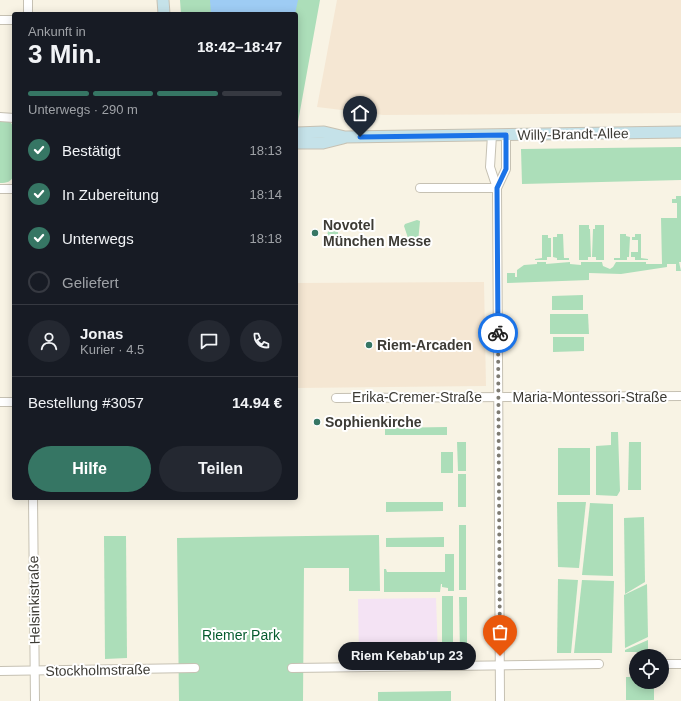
<!DOCTYPE html>
<html lang="de">
<meta charset="utf-8">
<style>
body{margin:0;font-family:Arial,sans-serif;background:#242831;color:#f1f3f6;height:100vh;display:flex;flex-direction:column;font-size:15px;white-space:nowrap}
*{box-sizing:border-box;margin:0}
p{font-size:13px;color:#9ea1a6}
.icon{flex:none;width:22px;height:22px;fill:none;stroke:currentColor;stroke-width:2;stroke-linecap:round;stroke-linejoin:round}
.map{position:relative;flex:1;overflow:hidden}
.panel{position:absolute;left:12px;top:12px;width:286px;height:488px;display:flex;flex-direction:column;background:#171b24;border-radius:4px;box-shadow:0 2px 10px #0003}
.panel>*{flex:none}
.fabs{position:absolute;left:629px;top:649px;display:grid;gap:8px}
.fabs a{display:grid;place-items:center;width:40px;height:40px;border-radius:50%;background:#171b24;box-shadow:0 2px 10px #0003;font-size:20px}
.pin{position:absolute;display:grid;place-items:center;width:34px;height:34px;color:#fff;margin:-41px -17px;border-radius:50% 50% 50% 0;rotate:-45deg;box-shadow:0 0 4px #0007}
.pin .icon{rotate:45deg}
.courier{position:absolute;display:grid;place-items:center;width:40px;height:40px;margin:-20px;border:3px solid #1a73e8;border-radius:50%;background:#fff;color:#222;box-shadow:0 1px 5px #0007}
.bubble{position:absolute;height:28px;border-radius:14px;background:#171b24;box-shadow:0 2px 10px #0003;font-size:13px;font-weight:700;line-height:28px;text-align:center}
.overview em{font-style:normal;font-weight:700}
.overview div{display:flex;flex-direction:column-reverse}
.overview{display:flex;align-items:center;justify-content:space-between;height:68px;padding:0 16px}
h1{font-size:26px;font-weight:700;line-height:30px}
.bar{display:grid;grid-template-columns:repeat(4,1fr);gap:6px 4px;align-content:center;height:48px;padding:0 16px}
.bar i{height:5px;border-radius:3px;background:#363941}
.bar .selected{background:#367664}
.bar p{grid-column:span 4}
.line{display:flex;align-items:center;gap:10px;padding:0 16px;border-top:1px solid #363941}
.line div{flex:1}
.round{display:grid;place-items:center;flex:none;width:42px;height:42px;border-radius:21px;background:#242831}
ol{padding:0 16px;list-style:none}
li{display:flex;align-items:center;gap:12px;height:44px}
li p{margin-inline-start:auto}
li .icon{padding:4px;border-radius:50%;background:#367664;color:#fff;stroke-width:4}
li:last-child{color:#9ea1a6}
li i{width:22px;height:22px;border:2px solid #363941;border-radius:50%}
.cta{display:flex;gap:8px;margin-top:auto;padding:8px 16px}
.cta a{flex:1;height:46px;border-radius:24px;background:#367664;color:#fff;font-size:16px;font-weight:700;line-height:46px;text-align:center}
.cta a+a{background:#242831;color:#f1f3f6}
.map>svg:first-child{display:block}
.commercial{fill:#f5e7d3}
.education{fill:#f4e3f4}
.green{fill:#acdeb9}
.water{fill:#9eccf4}
.lines{fill:none;stroke-linecap:round;stroke-linejoin:round}
.minor-casing{stroke:#c6c1b3;stroke-width:10}
.secondary-casing{stroke:#c6c1b3;stroke-width:13}
.minor{stroke:#fff;stroke-width:8}
.secondary{stroke:#c5e2e9;stroke-width:11}
.done{stroke:#7e7b72;stroke-width:4;stroke-dasharray:0 7.2}
.route{stroke:#1a73e8;stroke-width:5}
.poi-dot{fill:#367664;stroke:#fff;stroke-width:1.5}
.labels{text-anchor:middle;stroke-width:4;stroke-linejoin:round;paint-order:stroke}
.street-label{font-size:14px;fill:#3d3b35;stroke:#fff}
.poi-label{font-size:14px;font-weight:bold;fill:#3d3b35;stroke:#fff;text-anchor:start}
.park-label{font-size:14px;fill:#055b2e;stroke:#fff}
</style>
<div class="map">
<svg width="681" height="701" viewBox="0 0 681 701">
<rect width="100%" height="100%" fill="#f8f3e4"/>
<!-- commercial -->
<g class="commercial">
<polygon points="337,0 681,0 681,113 383,115 317,107"/>
<polygon points="484,282 486,386 296,388 296,283"/>
</g>
<!-- education -->
<polygon class="education" points="436,598 438,655 359,657 358,599"/>
<!-- green -->
<g class="green">
<polygon points="180,0 320,0 298,122 296,122 296,14 181,14"/>
<path d="M5 120 11 123 14 128V175C11 182 7 183 0 183V121Z"/>
<polygon points="681,147 681,180 522,184 521,149"/>
<polygon points="676,196 681,196 681,262 679,262 681,271 676,271 676,264 667,264 667,267 621,274 589,273 589,280 507,283 507,273 515,273 515,277 517,277 517,270 524,265 537,264 537,262 546,262 546,264 570,262 570,264 581,265 581,262 602,262 603,266 610,269 613,267 616,262 646,262 646,264 662,264 661,218 677,218 677,203 672,203 672,199 676,199"/>
<polygon points="417,220 420,221 418,242 410,244 404,226 405,224"/>
<polygon points="330,222 338,222 338,245 325,245"/>
<polygon points="579,225 589,225 589,229 590,229 591,257 588,257 588,260 579,260"/>
<polygon points="595,225 604,225 604,260 596,260 596,257 592,257 593,229 595,229"/>
<polygon points="557,234 563,234 564,258 569,258 569,260 557,260 557,258 553,257 553,237 557,237"/>
<polygon points="620,234 626,234 626,236 630,237 629,257 627,257 627,260 614,260 614,258 620,258"/>
<polygon points="635,234 641,234 641,258 648,259 648,260 635,260 635,257 631,257 631,252 638,252 638,240 632,240 632,237 635,237"/>
<polygon points="542,235 548,235 548,238 551,238 551,257 547,257 547,260 535,260 535,259 542,258"/>
<polygon points="583,295 583,310 552,310 552,296"/>
<polygon points="550,314 588,314 589,334 550,334"/>
<polygon points="553,337 584,337 584,351 553,352"/>
<polygon points="447,427 447,435 385,435 385,428"/>
<polygon points="611,432 618,432 620,491 617,496 596,495 596,446 611,445"/>
<polygon points="457,442 466,442 466,471 458,471"/>
<polygon points="629,442 641,442 641,490 628,490"/>
<rect x="558" y="448" width="32" height="47"/>
<rect x="441" y="452" width="12" height="21"/>
<rect x="458" y="474" width="8" height="33"/>
<polygon points="386,502 443,502 443,511 386,512"/>
<polygon points="557,502 586,502 579,568 558,567"/>
<polygon points="590,503 613,504 613,576 582,575"/>
<polygon points="644,517 645,582 625,594 624,518"/>
<rect x="459" y="525" width="7" height="65"/>
<polygon points="379,535 380,591 349,591 349,568 304,568 303,701 179,701 177,538"/>
<polygon points="104,536 126,536 127,658 105,659"/>
<polygon points="444,537 444,547 386,547 386,538"/>
<polygon points="445,554 454,554 454,591 448,591 448,588 442,587 442,584 441,584 440,592 384,592 384,569 386,569 387,572 445,572"/>
<polygon points="558,579 578,580 571,653 557,653"/>
<polygon points="582,580 614,581 612,653 574,653"/>
<polygon points="647,584 648,637 625,648 624,595"/>
<rect x="442" y="596" width="11" height="53"/>
<polygon points="459,597 467,597 467,654 460,654"/>
<polygon points="648,640 648,652 625,652 625,650"/>
<polygon points="626,677 636,677 636,682 654,682 654,700 626,700"/>
<polygon points="451,691 451,701 378,701 378,692"/>
</g>
<!-- water -->
<polygon class="water" points="210,0 298,0 295,14 211,14"/>
<g class="lines">
<!-- minor casing -->
<g class="minor-casing">
<g id="minor">
<polyline points="28,0 28,14"/>
<polyline points="0,20 14,20"/>
<polyline points="0,117 14,118"/>
<polyline points="492,135 490,167 497,188 500,701"/>
<polyline points="420,188 497,188"/>
<polyline points="497,188 506,169 506,135"/>
<polyline points="0,189 14,189"/>
<polyline points="336,398 681,396"/>
<polyline points="0,402 14,402"/>
<polyline points="33,498 35,701"/>
<polyline points="662,664 681,664"/>
<polyline points="292,668 599,664"/>
<polyline points="0,671 195,668"/>
</g>
</g>
<!-- secondary casing -->
<g class="secondary-casing">
<g id="secondary">
<polyline points="163,0 164,14"/>
<polyline points="296,133 324,132 345,137 681,132"/>
<polyline points="296,143 323,143 343,138"/>
</g>
</g>
<!-- minor -->
<use href="#minor" class="minor"/>
<!-- secondary -->
<use href="#secondary" class="secondary"/>
</g>
<g class="lines">
<!-- done -->
<polyline class="done" points="498,333 500,656"/>
<!-- route -->
<polyline class="route" points="360,137 506,135 506,169 497,188 498,333"/>
</g>
<!-- markers -->
<g class="poi-dot">
<circle cx="315" cy="233" r="4"/>
<circle cx="369" cy="345" r="4"/>
<circle cx="317" cy="422" r="4"/>
</g>
<g class="labels">
<!-- street labels -->
<g class="street-label">
<text transform="translate(573 134) rotate(-1)" y="5">Willy-Brandt-Allee</text>
<text x="417" y="402">Erika-Cremer-Straße</text>
<text x="590" y="402">Maria-Montessori-Straße</text>
<text transform="translate(34 600) rotate(-91)" y="5">Helsinkistraße</text>
<text transform="translate(98 670) rotate(-1)" y="5">Stockholmstraße</text>
</g>
<!-- poi labels -->
<g class="poi-label">
<text x="323" y="230">Novotel<tspan x="323" dy="16">München Messe</tspan></text>
<text x="377" y="350">Riem-Arcaden</text>
<text x="325" y="427">Sophienkirche</text>
</g>
<!-- park labels -->
<g class="park-label">
<text x="241" y="640">Riemer Park</text>
</g>
</g>
</svg>
<div class="fabs">
<a><svg class="icon" aria-label="locate" viewBox="0 0 24 24"><circle cx="12" cy="12" r="6"/><path d="M12 2v4M12 18v4M2 12h4M18 12h4"/></svg></a>
</div>
<div class="pin" style="left:500px;top:656px;background:#ea580c"><svg class="icon" aria-label="bag" viewBox="0 0 24 24"><path d="M5 8h14l-1 12H6zM9 8a3 3 0 0 1 6 0"/></svg></div>
<div class="pin" style="left:360px;top:137px;background:#1f2937"><svg class="icon" aria-label="home" viewBox="0 0 24 24"><path d="M3 11l9-7 9 7M6 9v11h12V9"/></svg></div>
<div class="courier" style="left:498px;top:333px"><svg class="icon" aria-label="bike" viewBox="0 0 24 24"><circle cx="6" cy="16" r="4"/><circle cx="18" cy="16" r="4"/><path d="M6 16l4-8h5l3 8M10 8l3 8H6M13 5h3"/></svg></div>
<div class="bubble" style="left:338px;top:642px;width:138px">Riem Kebab'up 23</div>
<section class="panel">
<div class="overview"><div><h1>3 Min.</h1><p>Ankunft in</p></div><em>18:42–18:47</em></div>
<div class="bar"><i class="selected"></i><i class="selected"></i><i class="selected"></i><i></i><p>Unterwegs · 290 m</p></div>
<ol>
<li><svg class="icon" aria-label="check" viewBox="0 0 24 24"><path d="M5 12l5 5 9-10"/></svg>Bestätigt<p>18:13</p></li>
<li><svg class="icon" aria-label="check" viewBox="0 0 24 24"><path d="M5 12l5 5 9-10"/></svg>In Zubereitung<p>18:14</p></li>
<li><svg class="icon" aria-label="check" viewBox="0 0 24 24"><path d="M5 12l5 5 9-10"/></svg>Unterwegs<p>18:18</p></li>
<li><i></i>Geliefert</li>
</ol>
<div class="line" style="height:72px"><a class="round"><svg class="icon" aria-label="person" viewBox="0 0 24 24"><circle cx="12" cy="8" r="4"/><path d="M4 21q1-7 8-7t8 7"/></svg></a><div><b>Jonas</b><p>Kurier · 4.5</p></div><a class="round"><svg class="icon" aria-label="chat" viewBox="0 0 24 24"><path d="M4 5h16v11H9l-5 4z"/></svg></a><a class="round"><svg class="icon" aria-label="phone" viewBox="0 0 24 24"><path d="M5 4h4l2 5-3 2q2 4 5 5l2-3 5 2v4C11 20 4 13 5 4z"/></svg></a></div>
<div class="line" style="height:52px"><div>Bestellung #3057</div><b>14.94 €</b></div>
<div class="cta"><a>Hilfe</a><a>Teilen</a></div>
</section>
</div>
